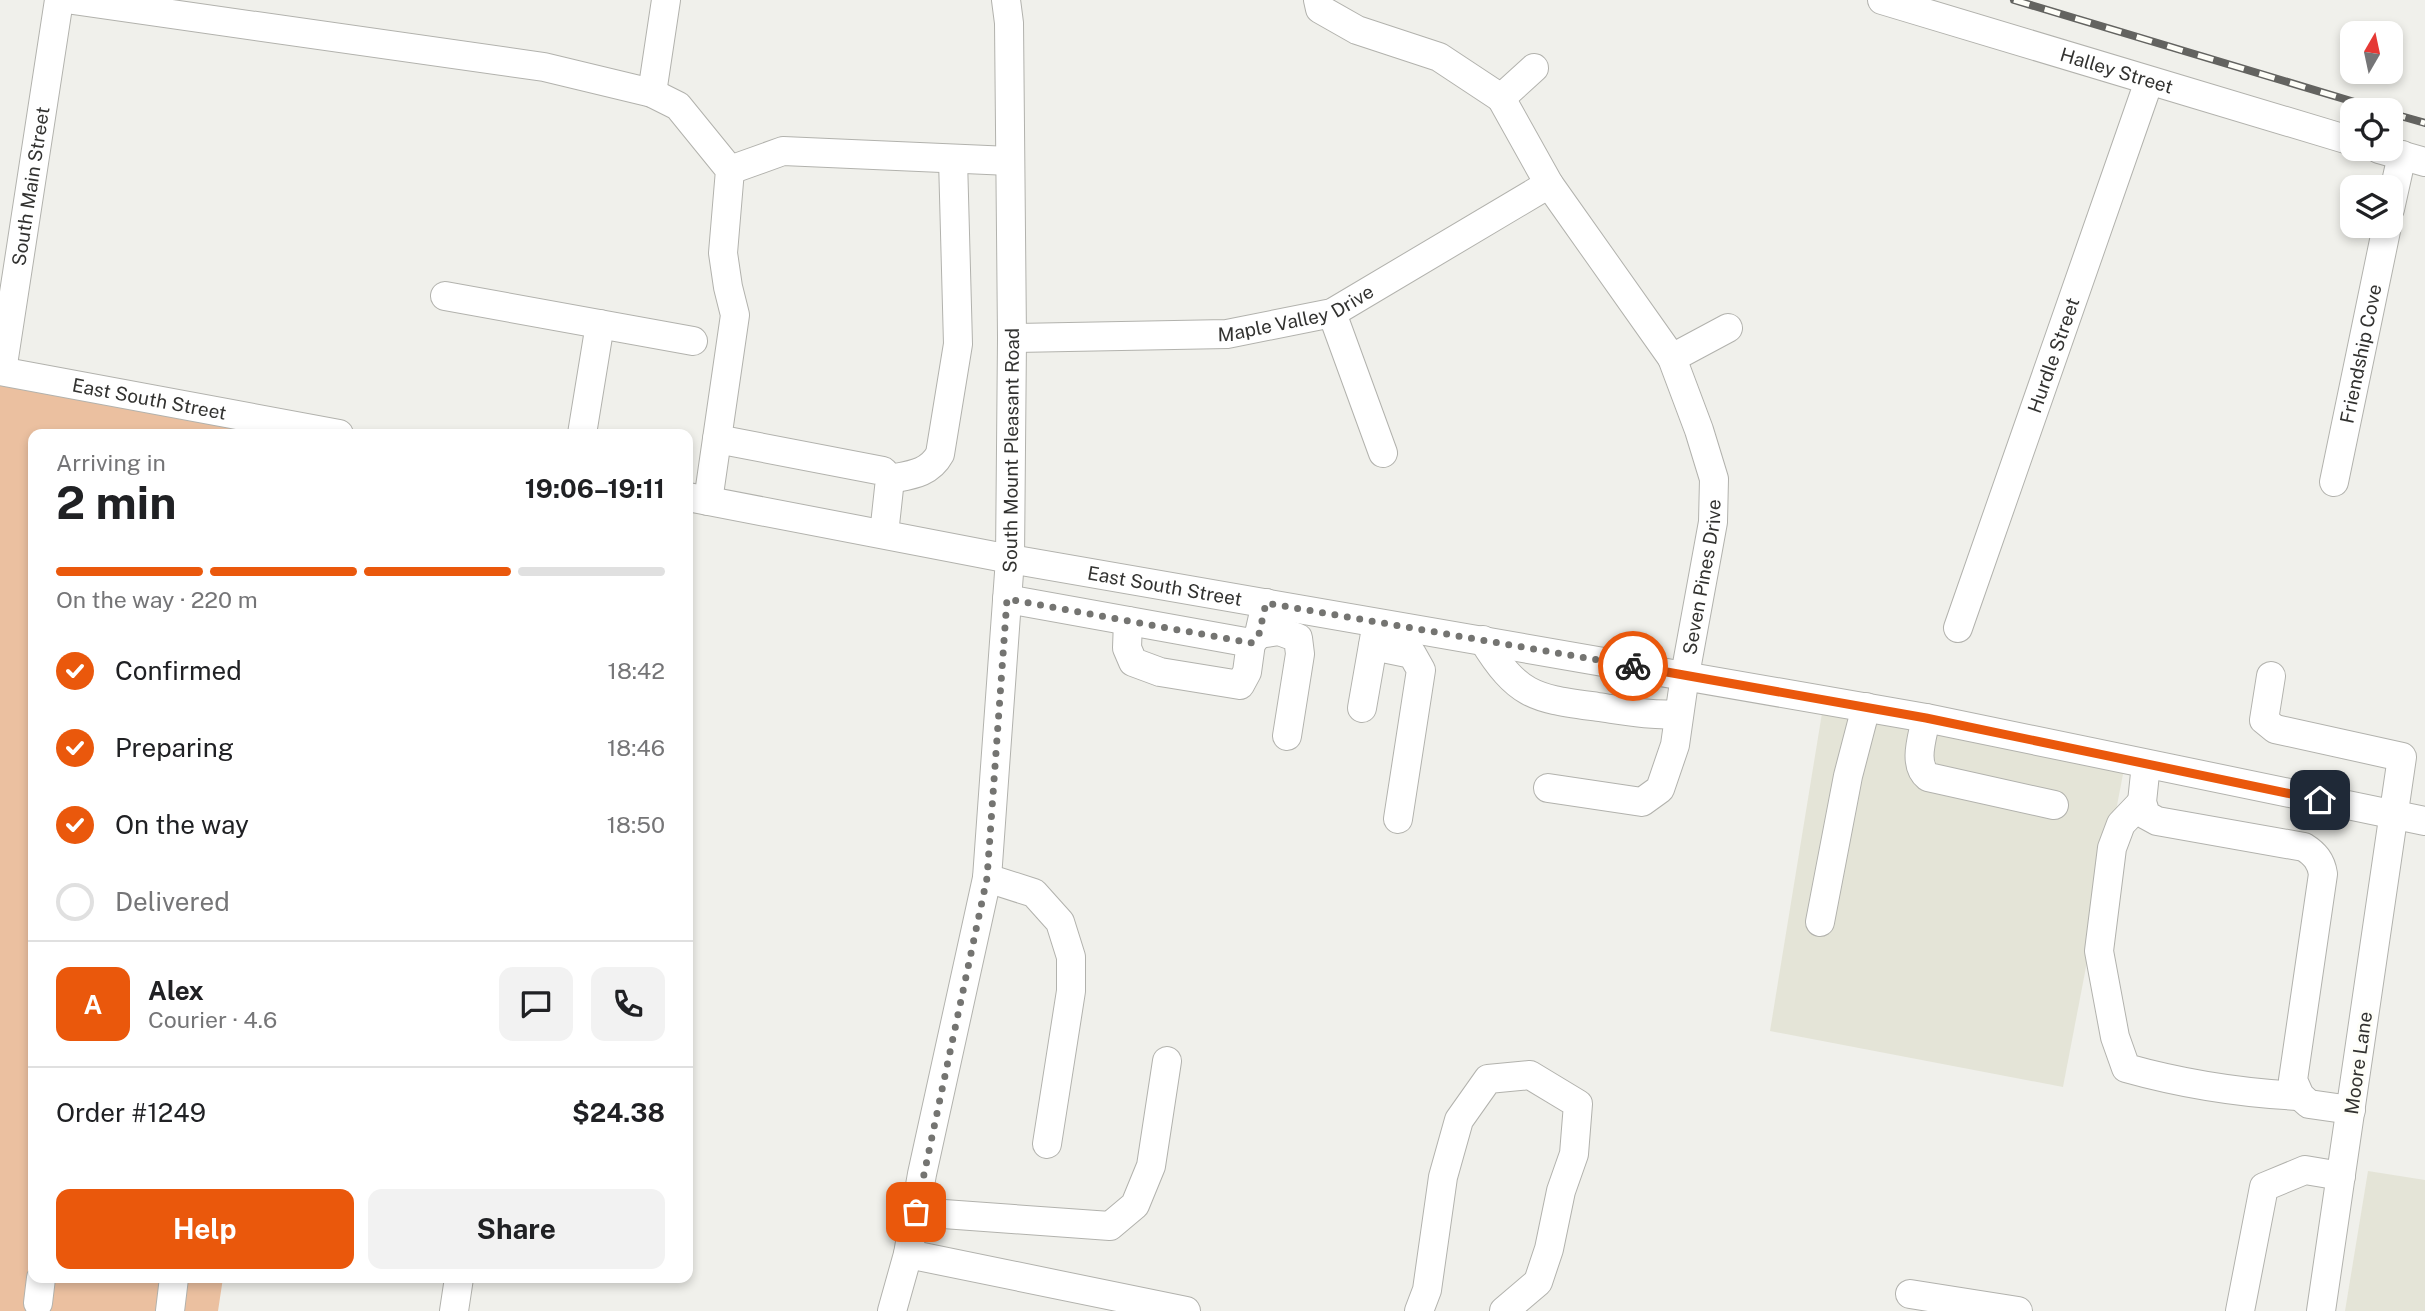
<!DOCTYPE html>
<meta charset="utf-8">
<style>
body{margin:0;font-family:"Public Sans",sans-serif;background:#f2f2f2;color:#202124;height:100vh;display:flex;flex-direction:column;font-size:26px;white-space:nowrap}
*{box-sizing:border-box;margin:0}
p{font-size:23px;color:#757577}
.icon{flex:none;width:38px;height:38px;fill:none;stroke:currentColor;stroke-width:2;stroke-linecap:round;stroke-linejoin:round}
.map{position:relative;flex:1;overflow:hidden}
.side{position:absolute;left:28px;top:429px;width:665px;height:854px;display:flex;flex-direction:column;background:#fff;border-radius:14px;box-shadow:0 4px 10px #0003}
.side>*{flex:none}
.needle{width:46px;rotate:9deg}
.controls{position:absolute;left:2340px;top:21px;display:grid;gap:14px}
.controls a{display:grid;place-items:center;width:63px;height:63px;border-radius:14px;background:#fff;box-shadow:0 4px 10px #0003;font-size:35px}
.pin{position:absolute;display:grid;place-items:center;width:60px;height:60px;color:#fff;margin:-30px;border-radius:14px;box-shadow:0 4px 10px #0006}
.courier{position:absolute;display:grid;place-items:center;width:70px;height:70px;margin:-35px;border:5px solid #ea580c;border-radius:50%;background:#fff;color:#222;box-shadow:0 2px 9px #0007}
.headline em{font-style:normal;font-weight:700}
.headline div{display:flex;flex-direction:column-reverse}
.headline{display:flex;align-items:center;justify-content:space-between;height:119px;padding:0 28px}
h1{font-size:46px;font-weight:700;line-height:52px}
.bar{display:grid;grid-template-columns:repeat(4,1fr);gap:10px 7px;align-content:center;height:84px;padding:0 28px}
.bar i{height:9px;border-radius:5px;background:#e0e0e0}
.bar .on{background:#ea580c}
.bar p{grid-column:span 4}
.line{display:flex;align-items:center;gap:18px;padding:0 28px;border-top:2px solid #e0e0e0}
.line div{flex:1}
.round{display:grid;place-items:center;flex:none;width:74px;height:74px;border-radius:14px;background:#f2f2f2}
ol{padding:0 28px;list-style:none}
li{display:flex;align-items:center;gap:21px;height:77px}
li p{margin-inline-start:auto}
li .icon{padding:7px;border-radius:50%;background:#ea580c;color:#fff;stroke-width:4}
li:last-child{color:#757577}
li i{width:38px;height:38px;border:4px solid #e0e0e0;border-radius:50%}
.primary-button{display:flex;gap:14px;margin-top:auto;padding:14px 28px}
.primary-button a{flex:1;height:80px;border-radius:14px;background:#ea580c;color:#fff;font-size:28px;font-weight:700;line-height:80px;text-align:center}
.primary-button a+a{background:#f2f2f2;color:#202124}
.map>svg:first-child{display:block}
.built{fill:#e4e4d7}
.green{fill:#ebc0a0}
.lines{fill:none;stroke-linecap:round;stroke-linejoin:round}
.minor-casing{stroke:#b2b2ad;stroke-width:30}
.minor{stroke:#fff;stroke-width:28}
.rail-casing{stroke:#636360;stroke-width:8}
.rail{stroke:#fefef8;stroke-width:5;stroke-dasharray:16;stroke-linecap:butt}
.done{stroke:#747471;stroke-width:7;stroke-dasharray:0 12.6}
.route{stroke:#ea580c;stroke-width:9}
.labels{text-anchor:middle;stroke-width:6;stroke-linejoin:round;paint-order:stroke}
.street-label{font-size:19px;fill:#323230;stroke:#fefef8}
</style>
<div class="map">
<svg width="2425" height="1311" viewBox="0 0 2425 1311">
<rect width="100%" height="100%" fill="#f0f0eb"/>
<!-- built -->
<g class="built">
<polygon points="1823,707 2124,769 2063,1087 1770,1031"/>
<polygon points="2368,1171 2425,1180 2425,1311 2345,1311"/>
</g>
<!-- green -->
<polygon class="green" points="0,385 269,434 33,434 33,1278 223,1278 218,1311 0,1311"/>
<g class="lines">
<!-- minor casing -->
<g class="minor-casing">
<g id="minor">
<polyline points="73,0 544,67 652,93 678,106 730,170 723,253 728,287 735,315 708,501"/>
<polyline points="1318,0 1320,9 1357,30 1439,57 1501,98 1534,68"/>
<path id="s1" d="M1882 0 2352 141"/>
<polyline points="652,93 666,0"/>
<polyline points="1501,98 1549,184 1672,358 1728,328"/>
<polyline points="2379,149 2425,162"/>
<polyline points="730,170 783,151 1010,161"/>
<polyline points="2390,209 2402,155"/>
<polyline points="445,296 693,341"/>
<polyline points="1332,313 1383,453"/>
<path id="s2" d="M1012 338 1227 334 1332 313 1549 184"/>
<path id="s3" d="M0 371 339 434"/>
<path id="s4" d="M2 371 59 0"/>
<polyline points="582,434 600,324"/>
<polyline points="717,439 883,471 890,479 884,534"/>
<path d="M890 479C910 475 929 474 940 454L958 344 953 159"/>
<path id="s5" d="M2334 482 2387 226"/>
<path id="s6" d="M688 497 1010 559 1926 718 2425 821"/>
<polyline points="1007,599 1251,643 1259,634 1266,603"/>
<polyline points="1128,621 1127,648 1133,662 1160,672 1240,685 1247,672 1251,643"/>
<path id="s7" d="M1958 628 2149 81"/>
<polyline points="1259,634 1279,631 1298,638 1300,654 1287,736"/>
<path d="M1483 640C1519 698 1535 698 1598 707 1626 711 1651 716 1679 714"/>
<polyline points="1373,646 1412,654 1421,670 1398,819"/>
<polyline points="2271,676 2264,720 2275,729 2402,757 2321,1311"/>
<polyline points="1362,708 1376,628"/>
<path d="M1926 718C1923 736 1912 764 1928 777L2054 805"/>
<path d="M2146 764 2142 802 2146 815 2157 821 2304 847C2315 854 2321 861 2323 874L2293 1080 2300 1096 2309 1104 2351 1110"/>
<path id="s8" d="M1548 788 1642 802 1660 789 1675 745 1685 675 1713 522 1714 479 1699 430 1672 358"/>
<path d="M2142 802 2121 824 2112 848 2099 951 2115 1037 2126 1068C2183 1084 2241 1093 2300 1096"/>
<polyline points="987,878 1034,893 1060,922 1071,957 1071,991 1047,1144"/>
<polyline points="1820,922 1848,776 1866,707"/>
<polyline points="916,1212 1110,1226 1135,1205 1151,1166 1167,1061"/>
<polyline points="908,1254 1186,1311"/>
<polyline points="1910,1294 2018,1311"/>
<polyline points="38,1303 41,1278"/>
<polyline points="170,1311 174,1278"/>
<polyline points="454,1311 459,1278"/>
<path id="s9" d="M892 1311 908 1254 922 1174 987 878 1010 559 1012 338 1009 23 1006 0"/>
<polyline points="1419,1311 1427,1290 1443,1177 1459,1120 1488,1079 1530,1075 1578,1104 1574,1154 1561,1191 1549,1249 1538,1282 1504,1311"/>
<polyline points="2240,1311 2264,1187 2305,1170 2341,1176"/>
</g>
</g>
<!-- minor -->
<use href="#minor" class="minor"/>
<!-- rail casing -->
<g class="rail-casing">
<g id="rail">
<polyline points="2014,0 2381,110"/>
<polyline points="2390,113 2425,123"/>
</g>
</g>
<!-- rail -->
<use href="#rail" class="rail"/>
</g>
<g class="lines">
<!-- done -->
<polyline class="done" points="916,1212 987,878 1007,599 1251,643 1259,634 1266,603 1633,666"/>
<!-- route -->
<polyline class="route" points="1633,666 1926,718 2320,800"/>
</g>
<g class="labels">
<!-- street labels -->
<g class="street-label">
<text dy="7" stroke="none"><textPath href="#s1" startOffset="245">Halley Street</textPath></text>
<text dy="7" stroke="none"><textPath href="#s4" startOffset="187">South Main Street</textPath></text>
<text dy="7" stroke="none"><textPath href="#s2" startOffset="287">Maple Valley Drive</textPath></text>
<text dy="7" stroke="none"><textPath href="#s5" startOffset="131">Friendship Cove</textPath></text>
<text dy="7" stroke="none"><textPath href="#s7" startOffset="289">Hurdle Street</textPath></text>
<text dy="7" stroke="none"><textPath href="#s3" startOffset="152">East South Street</textPath></text>
<text dy="7" stroke="none"><textPath href="#s9" startOffset="872">South Mount Pleasant Road</textPath></text>
<text dy="7" stroke="none"><textPath href="#s8" startOffset="334">Seven Pines Drive</textPath></text>
<text dy="7" stroke="none"><textPath href="#s6" startOffset="485">East South Street</textPath></text>
<text transform="translate(2358 1063) rotate(-82)" y="7">Moore Lane</text>
</g>
</g>
</svg>
<div class="controls">
<a><svg class="needle" viewBox="-14 -14 28 28"><path d="M0-13l5 13h-10z" fill="#e53935"/><path d="M0 13l5-13h-10z" fill="#757577"/></svg></a>
<a><svg class="icon" aria-label="locate" viewBox="0 0 24 24"><circle cx="12" cy="12" r="6"/><path d="M12 2v4M12 18v4M2 12h4M18 12h4"/></svg></a>
<a><svg class="icon" aria-label="layers" viewBox="0 0 24 24"><path d="M12 4l9 5-9 5-9-5zM3 14l9 5 9-5"/></svg></a>
</div>
<div class="pin" style="left:916px;top:1212px;background:#ea580c"><svg class="icon" aria-label="bag" viewBox="0 0 24 24"><path d="M5 8h14l-1 12H6zM9 8a3 3 0 0 1 6 0"/></svg></div>
<div class="pin" style="left:2320px;top:800px;background:#1f2937"><svg class="icon" aria-label="home" viewBox="0 0 24 24"><path d="M3 11l9-7 9 7M6 9v11h12V9"/></svg></div>
<div class="courier" style="left:1633px;top:666px"><svg class="icon" aria-label="bike" viewBox="0 0 24 24"><circle cx="6" cy="16" r="4"/><circle cx="18" cy="16" r="4"/><path d="M6 16l4-8h5l3 8M10 8l3 8H6M13 5h3"/></svg></div>
<section class="side">
<div class="headline"><div><h1>2 min</h1><p>Arriving in</p></div><em>19:06–19:11</em></div>
<div class="bar"><i class="on"></i><i class="on"></i><i class="on"></i><i></i><p>On the way · 220 m</p></div>
<ol>
<li><svg class="icon" aria-label="check" viewBox="0 0 24 24"><path d="M5 12l5 5 9-10"/></svg>Confirmed<p>18:42</p></li>
<li><svg class="icon" aria-label="check" viewBox="0 0 24 24"><path d="M5 12l5 5 9-10"/></svg>Preparing<p>18:46</p></li>
<li><svg class="icon" aria-label="check" viewBox="0 0 24 24"><path d="M5 12l5 5 9-10"/></svg>On the way<p>18:50</p></li>
<li><i></i>Delivered</li>
</ol>
<div class="line" style="height:126px"><b class="round" style="background:#ea580c;color:#fff">A</b><div><b>Alex</b><p>Courier · 4.6</p></div><a class="round"><svg class="icon" aria-label="chat" viewBox="0 0 24 24"><path d="M4 5h16v11H9l-5 4z"/></svg></a><a class="round"><svg class="icon" aria-label="phone" viewBox="0 0 24 24"><path d="M5 4h4l2 5-3 2q2 4 5 5l2-3 5 2v4C11 20 4 13 5 4z"/></svg></a></div>
<div class="line" style="height:91px"><div>Order #1249</div><b>$24.38</b></div>
<div class="primary-button"><a>Help</a><a>Share</a></div>
</section>
</div>
